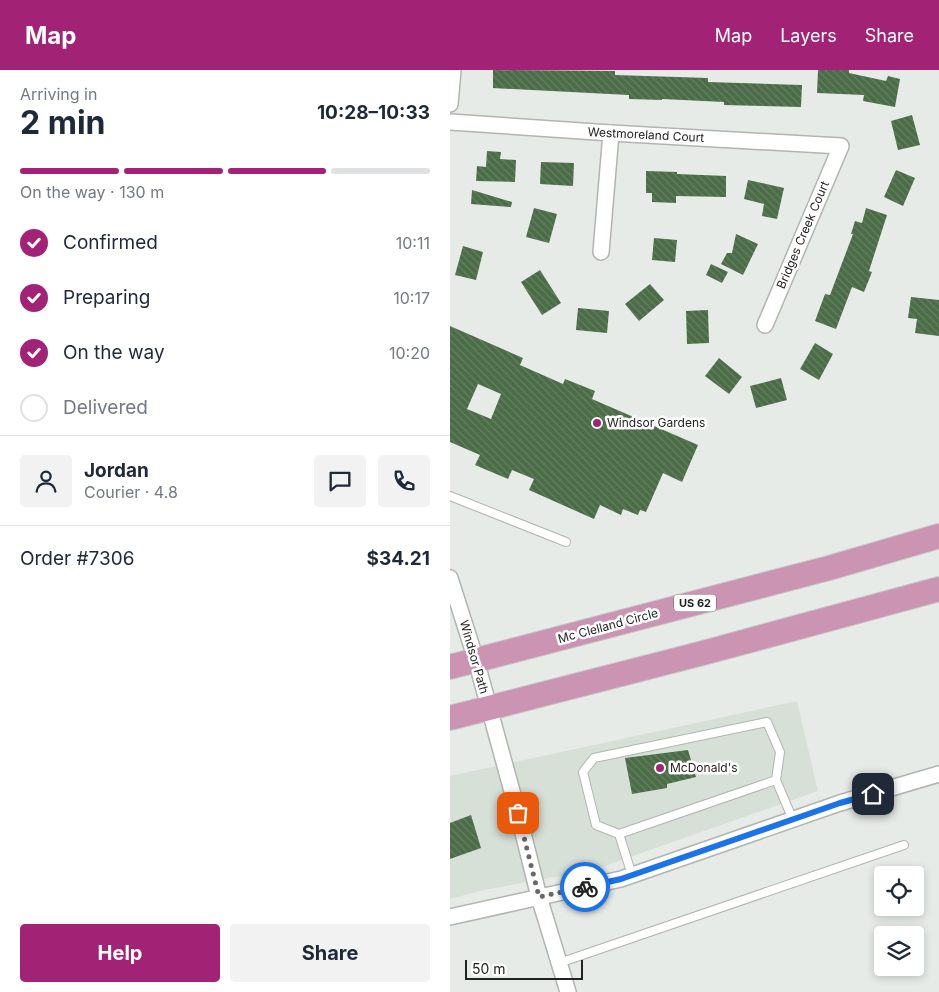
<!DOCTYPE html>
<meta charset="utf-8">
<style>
body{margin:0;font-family:Inter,sans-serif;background:#f2f2f3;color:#1f2937;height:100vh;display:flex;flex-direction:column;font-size:19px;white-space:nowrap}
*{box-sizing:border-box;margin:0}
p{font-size:16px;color:#747a83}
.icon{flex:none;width:28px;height:28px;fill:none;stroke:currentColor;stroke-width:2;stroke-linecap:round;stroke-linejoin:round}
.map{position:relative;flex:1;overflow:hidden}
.details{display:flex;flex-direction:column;background:#fff;width:450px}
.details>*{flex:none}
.controls{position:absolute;left:424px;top:796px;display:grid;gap:10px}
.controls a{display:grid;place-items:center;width:50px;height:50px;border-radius:5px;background:#fff;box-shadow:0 2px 8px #0003;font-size:25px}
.scale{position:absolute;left:15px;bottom:12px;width:118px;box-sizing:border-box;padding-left:5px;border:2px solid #212321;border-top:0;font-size:14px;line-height:18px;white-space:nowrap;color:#212321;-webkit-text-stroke:4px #fff;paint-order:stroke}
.pin{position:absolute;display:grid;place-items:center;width:42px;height:42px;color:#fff;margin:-21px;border-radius:10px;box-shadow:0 2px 8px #0006}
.courier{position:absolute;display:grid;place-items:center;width:50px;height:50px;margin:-25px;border:4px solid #1a73e8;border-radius:50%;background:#fff;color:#222;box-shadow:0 1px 6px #0007}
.headline em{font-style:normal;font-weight:700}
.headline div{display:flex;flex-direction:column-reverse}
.headline{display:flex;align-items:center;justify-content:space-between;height:85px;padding:0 20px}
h1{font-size:32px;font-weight:700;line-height:38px}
.bar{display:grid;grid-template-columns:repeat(4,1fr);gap:8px 5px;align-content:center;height:60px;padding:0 20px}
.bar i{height:6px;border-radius:4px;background:#e0e1e3}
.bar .on{background:#a22375}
.bar p{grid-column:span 4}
.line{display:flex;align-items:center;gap:12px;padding:0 20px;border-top:1px solid #e0e1e3}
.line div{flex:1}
.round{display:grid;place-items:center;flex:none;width:52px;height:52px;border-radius:5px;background:#f2f2f3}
ol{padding:0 20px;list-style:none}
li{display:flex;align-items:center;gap:15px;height:55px}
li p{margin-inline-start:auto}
li .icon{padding:5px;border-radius:50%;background:#a22375;color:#fff;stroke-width:4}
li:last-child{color:#747a83}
li i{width:28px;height:28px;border:2px solid #e0e1e3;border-radius:50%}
.button{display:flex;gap:10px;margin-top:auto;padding:10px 20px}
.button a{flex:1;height:58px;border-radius:5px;background:#a22375;color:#fff;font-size:20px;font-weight:700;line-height:58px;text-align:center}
.button a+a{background:#f2f2f3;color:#1f2937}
header{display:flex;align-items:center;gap:30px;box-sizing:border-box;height:70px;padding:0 25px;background:#a22375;color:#fff}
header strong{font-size:24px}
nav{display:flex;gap:28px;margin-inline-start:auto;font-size:18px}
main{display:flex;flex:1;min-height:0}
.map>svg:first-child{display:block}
.built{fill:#d7e0d6}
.building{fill:url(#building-back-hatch);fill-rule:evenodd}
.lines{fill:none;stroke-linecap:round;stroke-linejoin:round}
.service-casing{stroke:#b1b5b0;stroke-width:10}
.minor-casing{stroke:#b1b5b0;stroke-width:18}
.trunk-casing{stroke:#c5c6c5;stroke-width:26}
.service{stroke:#fff;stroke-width:8}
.minor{stroke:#fff;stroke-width:15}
.trunk{stroke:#ca94b2;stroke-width:24}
.done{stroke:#666966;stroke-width:5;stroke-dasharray:0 9}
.route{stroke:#1a73e8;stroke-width:6}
.poi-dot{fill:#a22375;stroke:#fff;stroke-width:2}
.labels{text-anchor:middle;stroke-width:5;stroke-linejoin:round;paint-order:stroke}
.shield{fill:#fff;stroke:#646564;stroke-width:1}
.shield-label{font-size:11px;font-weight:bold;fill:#212321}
.street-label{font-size:12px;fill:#212321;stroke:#fff}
.poi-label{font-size:12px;fill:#212321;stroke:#fff;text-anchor:start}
</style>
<header>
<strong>Map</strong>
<nav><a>Map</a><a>Layers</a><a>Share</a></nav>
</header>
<main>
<section class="details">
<div class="headline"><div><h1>2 min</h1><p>Arriving in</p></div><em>10:28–10:33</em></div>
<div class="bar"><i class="on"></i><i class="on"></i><i class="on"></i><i></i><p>On the way · 130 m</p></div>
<ol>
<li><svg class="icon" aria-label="check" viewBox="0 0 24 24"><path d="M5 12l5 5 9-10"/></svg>Confirmed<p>10:11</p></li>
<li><svg class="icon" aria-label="check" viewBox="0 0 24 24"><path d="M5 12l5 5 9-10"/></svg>Preparing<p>10:17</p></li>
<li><svg class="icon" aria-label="check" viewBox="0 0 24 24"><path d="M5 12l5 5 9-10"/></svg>On the way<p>10:20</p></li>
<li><i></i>Delivered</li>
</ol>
<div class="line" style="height:90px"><a class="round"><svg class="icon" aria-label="person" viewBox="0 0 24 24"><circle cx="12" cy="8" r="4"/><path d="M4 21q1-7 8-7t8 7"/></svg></a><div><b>Jordan</b><p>Courier · 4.8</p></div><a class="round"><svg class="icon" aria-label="chat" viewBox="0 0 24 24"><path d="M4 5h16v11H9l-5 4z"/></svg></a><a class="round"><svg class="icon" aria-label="phone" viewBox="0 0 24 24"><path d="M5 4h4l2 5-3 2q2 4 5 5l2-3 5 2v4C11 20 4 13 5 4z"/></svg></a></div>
<div class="line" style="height:65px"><div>Order #7306</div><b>$34.21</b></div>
<div class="button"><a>Help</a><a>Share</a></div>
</section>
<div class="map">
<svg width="489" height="922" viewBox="0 0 489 922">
<defs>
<pattern id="building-back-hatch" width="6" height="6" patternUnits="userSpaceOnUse" patternTransform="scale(1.25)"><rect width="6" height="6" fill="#4a6c46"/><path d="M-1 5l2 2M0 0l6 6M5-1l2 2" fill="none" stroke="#668064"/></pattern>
</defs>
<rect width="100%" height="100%" fill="#e7ebe7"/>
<!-- built -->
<polygon class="built" points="347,631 368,721 143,800 34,820 0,829 0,706"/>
<!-- building -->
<g class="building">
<polygon points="43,0 165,1 165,5 258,8 258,12 352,15 351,37 274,35 274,32 212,29 212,30 179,29 179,25 43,18"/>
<polygon points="368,0 399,0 399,3 436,11 438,6 450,9 445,37 413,31 414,25 367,23"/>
<polygon points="462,45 470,75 448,80 441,51"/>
<polygon points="37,81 51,82 50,89 66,90 65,112 26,111 27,96 36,97"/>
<polygon points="91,92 124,93 123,116 90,114"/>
<polygon points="446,100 465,108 453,136 434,127"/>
<polygon points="196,101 227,102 227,104 276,106 276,127 226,126 226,133 202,132 202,123 196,123"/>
<polygon points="298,110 334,118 327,149 312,146 314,134 294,129"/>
<polygon points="22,120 62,132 61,137 21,134"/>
<polygon points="84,138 107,144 99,173 76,167"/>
<polygon points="416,138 437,145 419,201 422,202 414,222 402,217 386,259 365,251 375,224 380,225 403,164 401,164 405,151 412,153"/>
<polygon points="286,164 308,174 293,205 271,194 277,183 282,183"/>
<polygon points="204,168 227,170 225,192 202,190"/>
<polygon points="13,176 33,182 26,210 5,205"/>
<polygon points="261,194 278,202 272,213 256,205"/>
<polygon points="90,200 111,233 92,245 71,212"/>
<polygon points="200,214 214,230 189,251 175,234"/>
<polygon points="461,227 489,230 489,266 465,263 467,249 458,248"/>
<polygon points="128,238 159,241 157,263 126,260"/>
<polygon points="258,240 259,273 237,274 236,241"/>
<path d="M0 256 73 288 70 295 113 314 115 309 145 321 142 329 248 375 232 412 213 403 196 442 190 440 188 445 173 439 171 445 150 435 144 449 79 420 84 409 62 400 58 409 25 395 30 385 0 372ZM28 314 51 324 41 349 17 339Z"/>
<polygon points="365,273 383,284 369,310 350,299"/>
<polygon points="269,288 292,307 279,324 255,306"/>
<polygon points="331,308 337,330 306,338 300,316"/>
<polygon points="238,680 246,707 217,714 217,718 182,724 175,688"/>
<polygon points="21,745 31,778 0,789 0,753"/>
</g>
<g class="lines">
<!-- service casing -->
<g class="service-casing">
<g id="service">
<polyline points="0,426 116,472"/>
<polyline points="169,764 326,710"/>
<polyline points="182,805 169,764 146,755 133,702 144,688 317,652 330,682 326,710 343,750"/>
<polyline points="109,893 454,775"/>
</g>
</g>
<!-- minor casing -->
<g class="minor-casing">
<g id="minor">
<polyline points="0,34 3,0"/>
<polyline points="0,52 161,63 391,76 315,255"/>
<polyline points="151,182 161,63"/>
<polyline points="0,508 26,590 68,743 89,827 118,922"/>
<polyline points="0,847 171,809 390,733 489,704"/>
</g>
</g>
<!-- trunk casing -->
<g class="trunk-casing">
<g id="trunk">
<polyline points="0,597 379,498 489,466"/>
<polyline points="0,648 253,583 489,519"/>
</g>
</g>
<!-- service -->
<use href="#service" class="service"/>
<!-- minor -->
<use href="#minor" class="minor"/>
<!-- trunk -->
<use href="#trunk" class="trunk"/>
</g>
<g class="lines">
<!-- done -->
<polyline class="done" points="68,743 89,827 135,817"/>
<!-- route -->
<polyline class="route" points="135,817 171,809 390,733 423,724"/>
</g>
<!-- markers -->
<g class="poi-dot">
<circle cx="147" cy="353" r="5"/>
<circle cx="210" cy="698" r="5"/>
</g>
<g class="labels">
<!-- shield labels -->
<rect class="shield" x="224" y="524.5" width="42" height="17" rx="4"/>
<g class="shield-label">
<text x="245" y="537">US 62</text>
</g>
<!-- street labels -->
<g class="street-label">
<text transform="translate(196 65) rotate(3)" y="4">Westmoreland Court</text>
<text transform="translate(353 165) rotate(-67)" y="4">Bridges Creek Court</text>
<text transform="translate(158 556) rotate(-15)" y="4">Mc Clelland Circle</text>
<text transform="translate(24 587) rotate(74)" y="4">Windsor Path</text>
</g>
<!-- poi labels -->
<g class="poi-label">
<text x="157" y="357">Windsor Gardens</text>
<text x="220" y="702">McDonald's</text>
</g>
</g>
</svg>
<div class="controls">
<a><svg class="icon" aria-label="locate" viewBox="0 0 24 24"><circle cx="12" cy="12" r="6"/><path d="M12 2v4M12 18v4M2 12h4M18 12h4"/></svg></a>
<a><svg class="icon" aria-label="layers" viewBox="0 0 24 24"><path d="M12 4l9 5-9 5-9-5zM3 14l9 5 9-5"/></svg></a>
</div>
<div class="scale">50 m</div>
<div class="pin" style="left:68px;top:743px;background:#ea580c"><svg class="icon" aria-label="bag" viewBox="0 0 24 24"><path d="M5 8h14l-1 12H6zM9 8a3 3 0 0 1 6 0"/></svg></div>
<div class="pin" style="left:423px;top:724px;background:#1f2937"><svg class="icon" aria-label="home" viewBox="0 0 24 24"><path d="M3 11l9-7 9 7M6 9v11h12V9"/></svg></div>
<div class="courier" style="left:135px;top:817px"><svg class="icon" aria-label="bike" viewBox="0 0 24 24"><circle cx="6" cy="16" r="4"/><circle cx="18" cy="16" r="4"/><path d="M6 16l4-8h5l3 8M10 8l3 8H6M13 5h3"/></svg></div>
</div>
</main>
